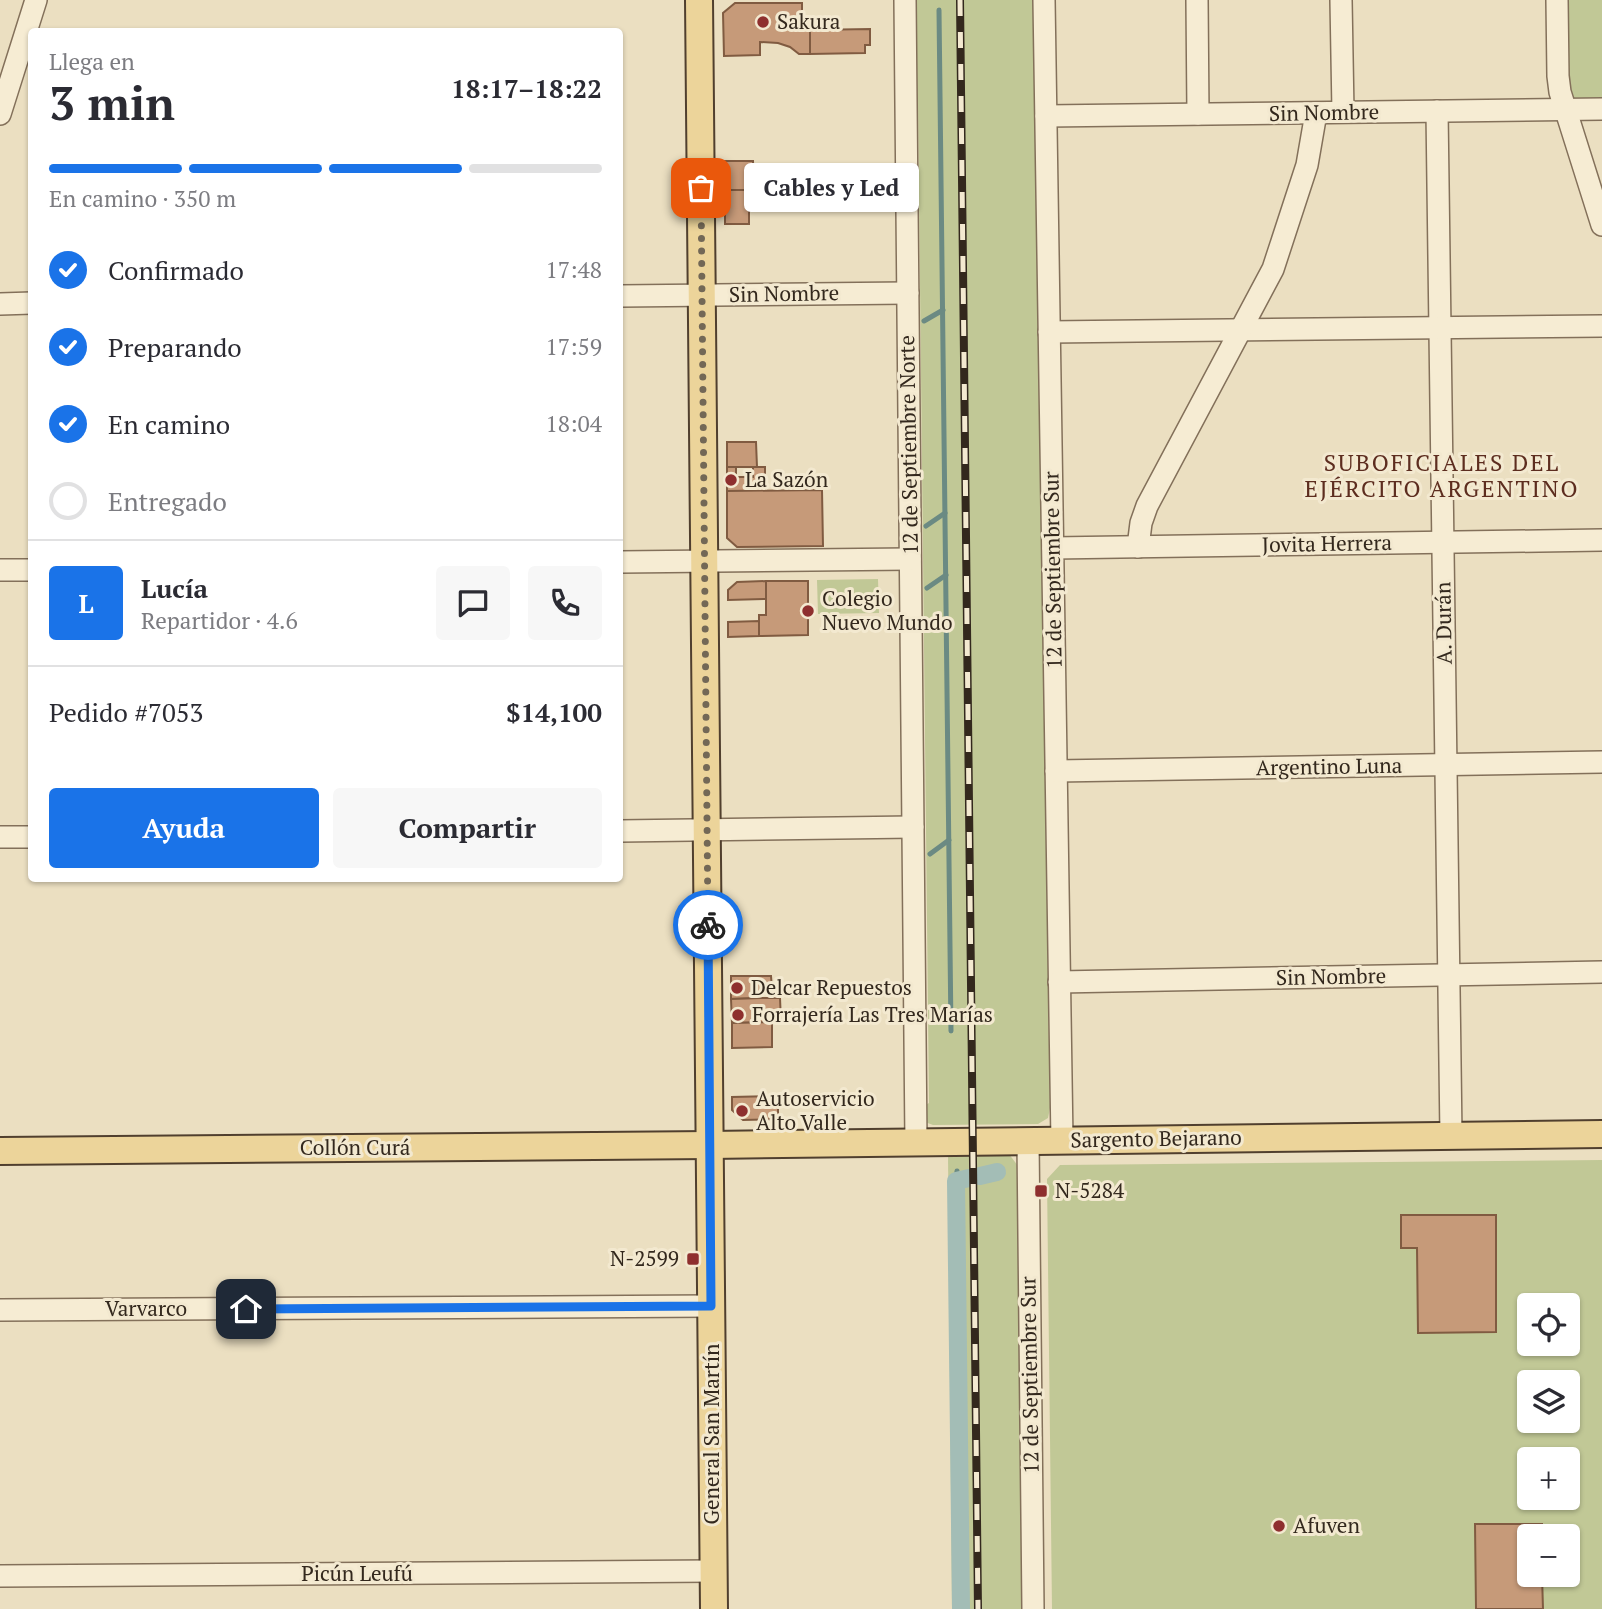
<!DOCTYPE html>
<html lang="es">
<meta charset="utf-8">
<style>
body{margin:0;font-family:"PT Serif",serif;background:#f7f7f7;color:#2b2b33;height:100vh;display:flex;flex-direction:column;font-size:26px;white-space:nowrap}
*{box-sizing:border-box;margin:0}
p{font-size:23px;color:#7c7c81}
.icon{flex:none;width:38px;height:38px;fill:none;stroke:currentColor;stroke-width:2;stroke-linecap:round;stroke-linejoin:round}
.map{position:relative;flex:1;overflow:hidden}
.sheet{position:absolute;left:28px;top:28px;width:595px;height:854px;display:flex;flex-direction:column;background:#fff;border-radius:7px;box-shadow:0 2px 5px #0004}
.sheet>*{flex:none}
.buttons{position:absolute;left:1517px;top:1293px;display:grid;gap:14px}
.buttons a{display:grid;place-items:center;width:63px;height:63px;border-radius:7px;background:#fff;box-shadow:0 2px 5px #0004;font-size:35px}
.pin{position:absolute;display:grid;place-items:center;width:60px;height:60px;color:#fff;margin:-30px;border-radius:14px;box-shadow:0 4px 10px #0006}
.courier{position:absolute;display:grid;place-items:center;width:70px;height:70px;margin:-35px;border:5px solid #1a73e8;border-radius:50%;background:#fff;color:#222;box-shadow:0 2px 9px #0007}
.bubble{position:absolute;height:49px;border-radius:7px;background:#fff;box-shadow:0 2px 5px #0004;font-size:23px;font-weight:700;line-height:49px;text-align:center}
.headline em{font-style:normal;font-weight:700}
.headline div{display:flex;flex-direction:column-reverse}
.headline{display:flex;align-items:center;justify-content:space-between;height:119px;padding:0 21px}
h1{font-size:46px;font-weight:700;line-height:52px}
.bar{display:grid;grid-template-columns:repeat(4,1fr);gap:10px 7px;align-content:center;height:84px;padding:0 21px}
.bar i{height:9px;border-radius:5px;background:#e1e1e2}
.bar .current{background:#1a73e8}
.bar p{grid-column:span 4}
.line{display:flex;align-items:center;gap:18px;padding:0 21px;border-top:2px solid #e1e1e2}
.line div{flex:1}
.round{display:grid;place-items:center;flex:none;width:74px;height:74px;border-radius:7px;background:#f7f7f7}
ol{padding:0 21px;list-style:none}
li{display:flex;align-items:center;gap:21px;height:77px}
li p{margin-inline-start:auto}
li .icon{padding:7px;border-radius:50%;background:#1a73e8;color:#fff;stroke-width:4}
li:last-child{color:#7c7c81}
li i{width:38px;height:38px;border:4px solid #e1e1e2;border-radius:50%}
.button{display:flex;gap:14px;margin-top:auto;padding:14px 21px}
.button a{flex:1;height:80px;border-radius:7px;background:#1a73e8;color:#fff;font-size:28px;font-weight:700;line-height:80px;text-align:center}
.button a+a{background:#f7f7f7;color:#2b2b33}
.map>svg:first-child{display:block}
.green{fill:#c1c896;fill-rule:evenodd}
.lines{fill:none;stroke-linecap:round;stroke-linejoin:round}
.stream{stroke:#6b8a83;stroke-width:5}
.canal{stroke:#a3bdb6;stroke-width:18}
.building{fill:#c69a79;stroke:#805b41;stroke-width:2}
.minor-casing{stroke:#83705a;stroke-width:24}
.major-casing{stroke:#503f2e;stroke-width:30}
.minor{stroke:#f6ecd3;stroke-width:21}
.major{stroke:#ecd49a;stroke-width:26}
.rail-casing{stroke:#33281d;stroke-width:8}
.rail{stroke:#f3e9d0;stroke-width:5;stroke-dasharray:16;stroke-linecap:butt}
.done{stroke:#736856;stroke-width:7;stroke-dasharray:0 12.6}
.route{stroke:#1a73e8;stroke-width:9}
.poi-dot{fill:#8e2f2e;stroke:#f3e9d0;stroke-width:2.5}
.labels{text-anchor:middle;stroke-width:6;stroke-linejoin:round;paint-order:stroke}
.poi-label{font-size:21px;fill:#33281d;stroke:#f3e9d0;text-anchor:start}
.street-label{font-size:21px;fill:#33281d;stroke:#f3e9d0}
.neighbourhood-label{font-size:23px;letter-spacing:2px;fill:#5d2d1f;stroke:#f3e9d0}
</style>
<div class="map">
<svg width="1602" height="1609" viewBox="0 0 1602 1609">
<rect width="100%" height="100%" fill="#ebdfc1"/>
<!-- green -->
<g class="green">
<polygon points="911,0 1032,0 1034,7 1050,1108 1048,1118 1038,1124 933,1125 925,1122 921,1108 929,1103 918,102 912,95"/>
<path d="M1564 0H1602V101C1591 101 1577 104 1569 95Z"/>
<polygon points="878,579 879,613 818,614 817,580"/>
<polygon points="948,1154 1009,1154 1018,1166 1023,1609 952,1609"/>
<path d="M1602 1160V1609H1052L1047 1179 1060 1165ZM1530 1306H1568V1344H1530ZM1530 1382H1568V1421H1530ZM1530 1460H1568V1498H1530ZM1530 1536H1568V1575H1530Z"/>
</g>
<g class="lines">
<!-- stream -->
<g class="stream">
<polyline points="939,10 951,1031"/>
<polyline points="924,321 943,310"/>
<polyline points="926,526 945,513"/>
<polyline points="927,588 946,575"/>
<polyline points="930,854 949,840"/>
<polyline points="956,1181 957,1171"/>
</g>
<!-- canal -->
<g class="canal">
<polyline points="980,1176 997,1172"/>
<polyline points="961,1609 956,1181 969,1178"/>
</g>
</g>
<!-- building -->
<g class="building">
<polygon points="735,3 802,3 802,30 810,30 810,54 799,54 790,47 778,43 760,42 760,55 724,56 723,13"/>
<polygon points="870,29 870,45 865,45 865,53 810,54 810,30"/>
<polygon points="724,161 753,161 754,190 725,190"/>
<rect x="725" y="190" width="24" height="34"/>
<polygon points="727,442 756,442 757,467 727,467"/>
<polygon points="727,467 736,467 736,477 753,477 753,467 765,467 765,491 727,491"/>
<polygon points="822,490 823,546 737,547 727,538 727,491"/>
<polygon points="766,581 766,599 728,600 728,590 737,582"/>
<polygon points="766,581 808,581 808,635 759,636 759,615 766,615"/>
<polygon points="759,621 759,636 728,637 728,622"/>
<polygon points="731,976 771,976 772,988 761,988 761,998 731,999"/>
<polygon points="761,998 780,998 781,1022 732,1023 731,999"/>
<polygon points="772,1022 772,1047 732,1048 732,1023"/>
<polygon points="778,1096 778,1119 743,1120 732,1110 732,1097"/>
<polygon points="1401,1215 1496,1215 1496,1332 1418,1333 1417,1248 1401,1248"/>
<polygon points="1475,1524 1542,1524 1542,1536 1530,1536 1530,1575 1542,1575 1543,1609 1476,1609"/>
</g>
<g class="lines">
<!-- minor casing -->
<g class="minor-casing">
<g id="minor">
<polyline points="905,0 916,1142"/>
<polyline points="1044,0 1062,1141"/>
<polyline points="1197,0 1198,114"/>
<polyline points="1341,0 1343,112"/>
<polyline points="1557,0 1558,76 1560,92 1602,225"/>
<polyline points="1437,111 1451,1136"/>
<polyline points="0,114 36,0"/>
<polyline points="1046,116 1602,109"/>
<polyline points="620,296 908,293"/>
<polyline points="0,304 32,303"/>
<polyline points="1049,332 1602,326"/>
<polyline points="1138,547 1141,523 1147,506 1273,269 1307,165 1316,113"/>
<polyline points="1053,548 1602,540"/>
<polyline points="620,562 910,559"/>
<polyline points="0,570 32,570"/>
<polyline points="1056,771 1602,762"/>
<polyline points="620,831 913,827"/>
<polyline points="0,837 32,837"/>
<polyline points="1059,982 1602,972"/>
<polyline points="1028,1141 1033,1609"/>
<polyline points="0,1310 711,1306"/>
<polyline points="0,1576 713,1571"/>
</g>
</g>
<!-- major casing -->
<g class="major-casing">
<g id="major">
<polyline points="699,0 714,1609"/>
<polyline points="0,1151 710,1145 1602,1134"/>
</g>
</g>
<!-- minor -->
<use href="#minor" class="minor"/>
<!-- major -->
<use href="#major" class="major"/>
<!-- rail casing -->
<g class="rail-casing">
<polyline id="rail" points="960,0 978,1609"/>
</g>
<!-- rail -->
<use href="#rail" class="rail"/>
</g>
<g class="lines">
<!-- done -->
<polyline class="done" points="701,188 708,925"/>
<!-- route -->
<polyline class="route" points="246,1309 711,1306 708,925"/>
</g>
<!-- markers -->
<g class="poi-dot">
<circle cx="763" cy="22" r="7"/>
<circle cx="731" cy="480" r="7"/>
<circle cx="808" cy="611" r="7"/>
<circle cx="737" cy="988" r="7"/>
<circle cx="738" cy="1015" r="7"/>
<circle cx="742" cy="1111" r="7"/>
<rect x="1034" y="1184" width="14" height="14" rx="3.5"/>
<rect x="686" y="1252" width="14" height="14" rx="3.5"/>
<circle cx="1279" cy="1526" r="7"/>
</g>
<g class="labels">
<!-- poi labels -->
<g class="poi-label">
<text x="777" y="29">Sakura</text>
<text x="745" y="487">La Sazón</text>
<text x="822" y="606">Colegio<tspan x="822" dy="24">Nuevo Mundo</tspan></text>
<text x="751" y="995">Delcar Repuestos</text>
<text x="752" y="1022">Forrajería Las Tres Marías</text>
<text x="756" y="1106">Autoservicio<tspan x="756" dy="24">Alto Valle</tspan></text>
<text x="1055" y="1198">N-5284</text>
<text x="679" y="1266" text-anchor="end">N-2599</text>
<text x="1293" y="1533">Afuven</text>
</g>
<!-- street labels -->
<g class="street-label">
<text transform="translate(1324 113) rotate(-1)" y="7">Sin Nombre</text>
<text transform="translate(784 294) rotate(-1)" y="7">Sin Nombre</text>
<text transform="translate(909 445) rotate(-91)" y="7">12 de Septiembre Norte</text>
<text transform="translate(1327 544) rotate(-1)" y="7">Jovita Herrera</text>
<text transform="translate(1053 570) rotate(-91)" y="7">12 de Septiembre Sur</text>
<text transform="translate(1444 623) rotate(-91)" y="7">A. Durán</text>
<text transform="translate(1329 767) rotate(-1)" y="7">Argentino Luna</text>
<text transform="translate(1331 977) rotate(-1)" y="7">Sin Nombre</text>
<text transform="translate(1156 1139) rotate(-1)" y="7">Sargento Bejarano</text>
<text x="355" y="1155">Collón Curá</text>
<text x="146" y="1316">Varvarco</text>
<text transform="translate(1030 1375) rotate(-91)" y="7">12 de Septiembre Sur</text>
<text transform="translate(712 1434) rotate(-90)" y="7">General San Martín</text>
<text x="357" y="1581">Picún Leufú</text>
</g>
<!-- neighbourhood labels -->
<g class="neighbourhood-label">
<text x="1442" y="471">SUBOFICIALES DEL<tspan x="1442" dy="26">EJÉRCITO ARGENTINO</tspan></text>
</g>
</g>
</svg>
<div class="buttons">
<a><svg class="icon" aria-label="locate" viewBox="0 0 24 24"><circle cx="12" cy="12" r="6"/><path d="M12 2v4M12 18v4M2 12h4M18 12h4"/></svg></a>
<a><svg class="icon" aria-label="layers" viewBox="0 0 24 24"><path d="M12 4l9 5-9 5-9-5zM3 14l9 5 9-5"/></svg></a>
<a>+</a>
<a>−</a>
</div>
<div class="pin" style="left:701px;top:188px;background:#ea580c"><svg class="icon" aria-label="bag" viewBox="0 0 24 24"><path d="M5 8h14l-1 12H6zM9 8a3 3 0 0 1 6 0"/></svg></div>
<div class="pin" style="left:246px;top:1309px;background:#1f2937"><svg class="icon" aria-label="home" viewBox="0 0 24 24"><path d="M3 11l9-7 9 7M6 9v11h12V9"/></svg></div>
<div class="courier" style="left:708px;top:925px"><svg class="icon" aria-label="bike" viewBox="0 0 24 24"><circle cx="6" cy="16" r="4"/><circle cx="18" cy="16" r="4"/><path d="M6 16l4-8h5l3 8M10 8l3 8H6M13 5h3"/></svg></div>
<div class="bubble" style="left:744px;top:163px;width:175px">Cables y Led</div>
<section class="sheet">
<div class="headline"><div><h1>3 min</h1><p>Llega en</p></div><em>18:17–18:22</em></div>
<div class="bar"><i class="current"></i><i class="current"></i><i class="current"></i><i></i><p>En camino · 350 m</p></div>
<ol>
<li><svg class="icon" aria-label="check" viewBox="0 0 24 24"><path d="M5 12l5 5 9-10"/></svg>Confirmado<p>17:48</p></li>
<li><svg class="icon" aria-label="check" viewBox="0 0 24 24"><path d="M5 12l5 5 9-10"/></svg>Preparando<p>17:59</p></li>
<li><svg class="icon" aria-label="check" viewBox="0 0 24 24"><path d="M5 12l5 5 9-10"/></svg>En camino<p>18:04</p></li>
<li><i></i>Entregado</li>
</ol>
<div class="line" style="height:126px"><b class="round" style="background:#1a73e8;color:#fff">L</b><div><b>Lucía</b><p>Repartidor · 4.6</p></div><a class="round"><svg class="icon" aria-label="chat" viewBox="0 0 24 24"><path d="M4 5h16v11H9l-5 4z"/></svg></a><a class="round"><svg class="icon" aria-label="phone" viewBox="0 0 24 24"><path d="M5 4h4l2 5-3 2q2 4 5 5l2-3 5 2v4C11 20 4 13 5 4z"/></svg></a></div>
<div class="line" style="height:91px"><div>Pedido #7053</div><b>$14,100</b></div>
<div class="button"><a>Ayuda</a><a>Compartir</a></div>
</section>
</div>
